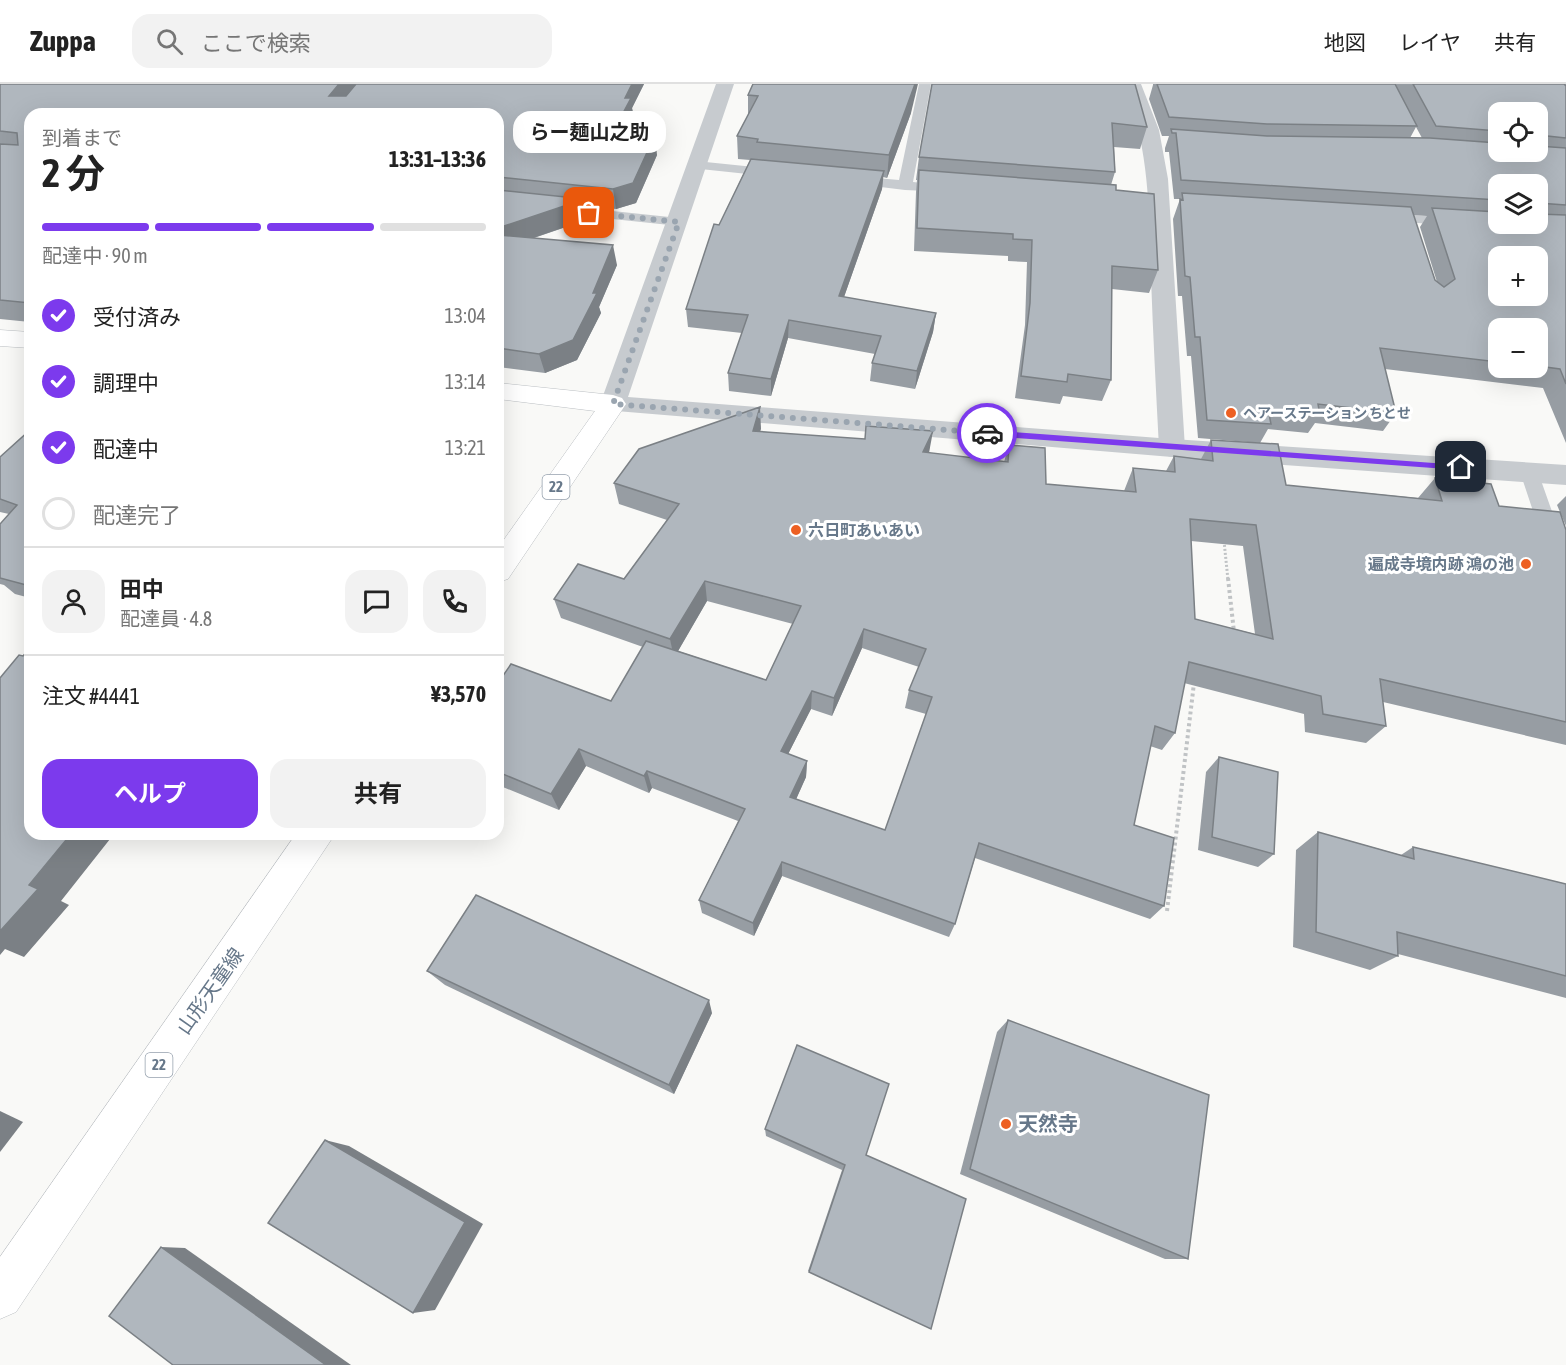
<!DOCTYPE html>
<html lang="ja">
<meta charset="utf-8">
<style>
body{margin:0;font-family:"Asap Condensed","Noto Sans JP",sans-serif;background:#f2f2f2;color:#222;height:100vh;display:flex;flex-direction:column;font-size:22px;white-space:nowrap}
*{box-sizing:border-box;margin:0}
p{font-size:20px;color:#767676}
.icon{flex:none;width:33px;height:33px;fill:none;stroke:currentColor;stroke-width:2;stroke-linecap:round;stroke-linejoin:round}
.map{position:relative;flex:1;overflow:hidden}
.details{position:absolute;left:24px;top:24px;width:480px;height:732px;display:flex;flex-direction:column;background:#fff;border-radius:18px;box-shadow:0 6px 24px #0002}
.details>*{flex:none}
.controls{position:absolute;left:1488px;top:18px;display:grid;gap:12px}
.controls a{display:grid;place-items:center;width:60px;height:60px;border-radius:12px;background:#fff;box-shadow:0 6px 24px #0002;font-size:30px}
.pin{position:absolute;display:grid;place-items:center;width:51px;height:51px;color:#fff;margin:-26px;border-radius:12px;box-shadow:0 3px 9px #0006}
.courier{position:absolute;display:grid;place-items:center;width:60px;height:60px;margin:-30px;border:4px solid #7c3aed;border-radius:50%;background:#fff;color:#222;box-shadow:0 2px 8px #0007}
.bubble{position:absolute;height:42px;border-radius:18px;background:#fff;box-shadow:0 6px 24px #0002;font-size:20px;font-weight:700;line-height:42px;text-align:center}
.summary em{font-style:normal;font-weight:700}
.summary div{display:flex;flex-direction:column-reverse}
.summary{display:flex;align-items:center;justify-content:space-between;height:102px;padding:0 18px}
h1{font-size:39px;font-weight:700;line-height:45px}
.bar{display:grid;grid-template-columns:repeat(4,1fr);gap:9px 6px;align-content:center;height:72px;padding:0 18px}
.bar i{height:8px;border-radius:4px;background:#e0e0e0}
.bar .selected{background:#7c3aed}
.bar p{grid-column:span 4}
.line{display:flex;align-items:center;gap:15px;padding:0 18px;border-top:2px solid #e0e0e0}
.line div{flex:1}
.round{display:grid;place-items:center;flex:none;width:63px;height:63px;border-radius:18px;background:#f2f2f2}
ol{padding:0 18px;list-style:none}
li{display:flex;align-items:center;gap:18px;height:66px}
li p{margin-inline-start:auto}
li .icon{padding:6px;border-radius:50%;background:#7c3aed;color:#fff;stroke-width:4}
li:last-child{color:#767676}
li i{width:33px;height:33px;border:3px solid #e0e0e0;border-radius:50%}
.action{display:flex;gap:12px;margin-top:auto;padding:12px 18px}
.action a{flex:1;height:69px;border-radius:18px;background:#7c3aed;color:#fff;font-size:24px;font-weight:700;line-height:69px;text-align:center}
.action a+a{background:#f2f2f2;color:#222}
header{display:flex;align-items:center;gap:36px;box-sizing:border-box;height:84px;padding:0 30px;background:#fff;border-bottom:2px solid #e0e0e0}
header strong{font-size:28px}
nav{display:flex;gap:33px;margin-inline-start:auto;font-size:21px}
.search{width:420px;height:54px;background:#f2f2f2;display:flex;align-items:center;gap:15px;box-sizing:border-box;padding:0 21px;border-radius:18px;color:#767676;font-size:22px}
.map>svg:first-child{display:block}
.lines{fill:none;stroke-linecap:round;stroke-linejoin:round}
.primary-casing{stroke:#babec2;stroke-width:1}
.path-far1{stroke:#c0c3c5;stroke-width:3;stroke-dasharray:2 2;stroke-linecap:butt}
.path{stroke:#c0c3c5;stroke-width:4;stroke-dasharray:3 3;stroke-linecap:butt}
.service{fill:#c7cbcf;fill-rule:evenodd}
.minor{fill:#c7cbcf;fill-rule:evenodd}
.tertiary{fill:#c7cbcf;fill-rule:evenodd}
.primary{fill:#fff;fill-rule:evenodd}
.wall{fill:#979da3;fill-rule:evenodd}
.shaded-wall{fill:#7b8085}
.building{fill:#b0b7be;stroke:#7b8085;stroke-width:1.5;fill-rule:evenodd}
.route{fill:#7c3aed}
.done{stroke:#9aa5b0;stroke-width:6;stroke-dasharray:0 10.8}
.poi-dot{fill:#ed6023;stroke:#fff;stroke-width:2}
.labels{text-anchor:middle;stroke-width:6;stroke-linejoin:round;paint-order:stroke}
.far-poi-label{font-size:14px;font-weight:bold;fill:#67788a;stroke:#fff;text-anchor:start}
.shield{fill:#fff;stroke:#95a0ad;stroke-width:1.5}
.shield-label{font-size:15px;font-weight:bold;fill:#67788a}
.poi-label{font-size:16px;font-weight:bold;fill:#67788a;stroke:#fff;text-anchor:start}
.near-street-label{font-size:20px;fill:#67788a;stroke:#fff}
.near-poi-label{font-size:20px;font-weight:bold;fill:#67788a;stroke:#fff;text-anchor:start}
</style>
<header>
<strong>Zuppa</strong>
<div class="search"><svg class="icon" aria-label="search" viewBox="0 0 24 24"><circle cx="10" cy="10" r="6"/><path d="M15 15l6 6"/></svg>ここで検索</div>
<nav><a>地図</a><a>レイヤ</a><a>共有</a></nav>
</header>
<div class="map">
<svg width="1566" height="1281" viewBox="0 0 1566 1281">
<rect width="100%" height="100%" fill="#f9f9f7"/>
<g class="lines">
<!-- primary casing -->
<g class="primary-casing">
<g id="primary">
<polygon points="0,246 30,248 30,264 0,262"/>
<polygon points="498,299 613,311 622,314 626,320 508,495 498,498 498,464 595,327 498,315"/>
<polygon points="296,750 335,750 16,1228 0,1235 0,1173"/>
</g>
</g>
<!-- path-far1 -->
<polyline class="path-far1" points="1224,457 1228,496"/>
<!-- path -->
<g class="path">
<polyline points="1228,494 1234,548"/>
<polyline points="1167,827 1194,599"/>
</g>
<!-- service -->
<g class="service">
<polygon points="919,0 931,0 913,98 951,102 953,105 951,108 905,106 848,99 848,93 853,92 899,96"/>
<polygon points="696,77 775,85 782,89 775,93 691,84 691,78"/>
<polygon points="498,115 679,134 686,138 679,142 498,123"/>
<polygon points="1386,129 1454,134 1461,138 1454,142 1381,136 1379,133"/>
<polygon points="1529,381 1536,383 1538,388 1566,467 1566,504 1559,502 1556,496 1520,388 1522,383"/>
</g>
<!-- minor -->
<path class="minor" d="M1123 0H1141L1159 46 1168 95 1185 364 1181 371 1172 373 1163 371 1159 364C1156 307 1153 251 1151 194 1149 127 1150 62 1123 0Z"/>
<!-- tertiary -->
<polygon class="tertiary" points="716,0 734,0 628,313 1172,355 1566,381 1566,401 1172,373 604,326 600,320"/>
<!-- primary -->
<use href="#primary" class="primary"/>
</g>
<!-- wall -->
<g class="wall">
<polygon points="0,0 644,0 632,24 634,34 625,49 657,71 636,119 616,125 586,122 589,135 534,154 617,181 599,223 601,229 577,276 545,289 498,283 498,30 30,30 30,238 0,235"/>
<polygon points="932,0 1147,43 1140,65 1114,63 1115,88 1111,101 1116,106 1158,186 1149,209 1112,205 1111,296 1102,317 1063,312 1060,320 1015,314 1025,241 1027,178 1008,177 1008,172 914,167 916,108 917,96 916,96 919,73"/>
<path d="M1153 0H1566V359L1543 304 1385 285 1396 329 1383 347 1315 339 1308 349 1268 345 1260 359 1198 354 1191 272H1187L1182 212H1178L1173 135 1180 115H1174L1169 68H1165V64L1169 52H1162L1149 15 1153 1ZM1498 28H1538V68H1498ZM1416 43 1422 54H1410ZM1498 100H1538V140H1498ZM1413 131 1427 132 1420 143 1437 198 1435 196ZM1498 244H1538V284H1498Z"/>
<polygon points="748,11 911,29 887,94 883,93 882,105 844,213 936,229 933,248 915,305 870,297 872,279 875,270 788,254 771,312 729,307 728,289 742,249 688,243 686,225 719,141 750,76 738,75 737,52 748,31"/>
<path d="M760 323V347L929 369 1004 378 1009 361 1046 400 1124 407 1133 384 1166 387 1174 372 1201 375 1211 356 1286 401 1418 414 1435 394 1499 422 1566 446V661L1383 618 1386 642 1366 659 1305 648 1304 630 1184 599 1175 649 1162 666 1150 662 1134 741 1164 822 1150 835 975 774 955 840 949 853 782 792 754 852 702 829 699 816 738 737 652 704 649 709 586 682 559 726 498 701V599L611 617 643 563 561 534 554 515 624 495 667 436 619 420 614 399ZM1191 457 1243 462 1255 550 1195 535ZM707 517 793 540 766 596 678 567ZM862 564 919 583 909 606 905 624 926 630 885 746 796 715 806 693 807 677 788 670 811 625 832 632Z"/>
<polygon points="30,346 30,514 15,510 4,501 0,500 0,440 9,430 0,428 0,373"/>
<polygon points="1566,412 1566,442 1557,421"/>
<polygon points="1219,673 1274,770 1258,783 1198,766 1206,688"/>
<polygon points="1318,748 1401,771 1413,763 1566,800 1566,914 1398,870 1398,872 1370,886 1293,863 1296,766"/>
<polygon points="427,887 712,929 674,1010 445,901"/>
<polygon points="1008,936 1188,1175 1165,1175 960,1090 997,948"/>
<polygon points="765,1045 866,1071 931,1245 808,1187 842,1086 766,1052"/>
</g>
<!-- shaded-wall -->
<g class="shaded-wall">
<polygon points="339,0 362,0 338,30 329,12"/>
<polygon points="632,0 644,0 632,24 634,34 615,68 613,48 625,14"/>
<polygon points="915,0 918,0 911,29 887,94 889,71"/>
<polygon points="655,51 657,71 636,119 616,125 613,105"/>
<polygon points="884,87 882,105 838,230 839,212"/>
<polygon points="585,115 589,135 498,166 498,144"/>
<polygon points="613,161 617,181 599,223 601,229 577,276 545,289 539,270 593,209"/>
<polygon points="936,229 933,248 915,305 917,287"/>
<polygon points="789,236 788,254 771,312 771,295"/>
<polygon points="760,323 761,345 754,368 753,347"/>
<polygon points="933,347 929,369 923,368"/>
<polygon points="498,350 502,363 498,372"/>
<polygon points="705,497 707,517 674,574 670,555"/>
<polygon points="864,545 862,564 832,632 834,614"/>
<polygon points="812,607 811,625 781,684 781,667"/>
<polygon points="579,665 586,682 559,726 551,710"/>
<polygon points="807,677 806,693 790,729 790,713"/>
<polygon points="647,687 652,704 649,709 644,692"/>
<polygon points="71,750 114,750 61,817 69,821 24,873 5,865 0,871 0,847 29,801"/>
<polygon points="782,778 782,792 754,852 753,839"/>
<polygon points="709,916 712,929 674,1010 669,1001"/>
<polygon points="0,1027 23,1038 0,1068"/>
<polygon points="325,1056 349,1062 483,1140 435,1226 413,1229"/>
<polygon points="161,1163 185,1164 351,1281 326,1281"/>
</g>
<!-- building -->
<g class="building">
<polygon points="0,0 339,0 329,12 346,12 356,0 632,0 625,14 631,14 613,48 655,51 633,99 613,105 498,93 498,30 30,30 30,219 0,216 0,60 18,61 17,49 0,47"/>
<polygon points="753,0 915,0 889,71 757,58 758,55 737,52 758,12 748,11"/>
<polygon points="932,0 1135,0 1147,43 1112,39 1115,88 919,73"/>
<polygon points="1157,0 1395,0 1417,42 1267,40 1169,33"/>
<polygon points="1413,0 1564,0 1566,2 1566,54 1538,51 1538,28 1498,28 1498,47 1436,42"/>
<polygon points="1171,45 1267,52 1430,54 1498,59 1498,68 1538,68 1538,62 1566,64 1566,121 1538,119 1538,100 1498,100 1498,116 1181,96 1176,49 1172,49"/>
<polygon points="751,75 884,87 839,212 936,229 917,287 872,279 881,252 789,236 771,295 728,289 748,231 686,225 714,140 719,141"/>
<polygon points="919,86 1116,101 1116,106 1154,110 1158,186 1112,182 1111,296 1068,290 1067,298 1021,292 1030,219 1032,156 1013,155 1013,150 917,144"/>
<polygon points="498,106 585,115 498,144"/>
<path d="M1182 109 1411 123 1435 196 1444 203 1455 195 1432 124 1498 128V140H1538V130L1566 131V300L1560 285 1538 282V244H1498V278L1380 264 1396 329 1318 320 1320 331 1268 325 1271 340 1207 336 1200 253H1195L1190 193 1185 192 1180 115 1183 116ZM1498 172H1538V212H1498Z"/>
<polygon points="498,151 613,161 593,209 597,209 573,256 539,270 498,264"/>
<path d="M760 323 753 347 865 355 866 342 933 347 923 368 1008 378 1009 361 1045 364 1046 400 1136 408 1133 384 1175 388 1174 372 1213 377 1211 356 1278 360 1286 401 1442 417 1435 394 1491 400 1499 422 1560 428 1566 446V638L1380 595 1386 642 1323 630 1321 612 1189 578 1175 649 1155 642 1134 741 1174 754 1164 822 979 759 955 840 782 778 753 839 699 816 745 725 647 687 644 692 579 665 551 710 498 688V599L511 580 611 617 646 557 766 596 801 522 705 497 670 555 554 515 578 480 624 495 679 420 614 399 639 365ZM1190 435 1256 441 1273 555 1195 535ZM864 545 926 565 909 606 932 613 885 746 790 713 807 677 781 667 812 607 834 614Z"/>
<polygon points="30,346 30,502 0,494 0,440 17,421 0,415 0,373"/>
<polygon points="30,564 30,750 71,750 29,801 38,805 0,847 0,594 19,571 23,572"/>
<polygon points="1219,673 1278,688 1274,770 1212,753"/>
<polygon points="1318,748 1414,775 1413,763 1566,800 1566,892 1397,848 1398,872 1316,848"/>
<polygon points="476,811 709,916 669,1001 427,887"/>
<polygon points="1008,936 1209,1011 1188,1175 970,1085"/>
<polygon points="797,961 889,1000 866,1071 966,1115 931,1245 809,1188 845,1081 765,1045"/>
<polygon points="325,1056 465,1138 413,1229 268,1139"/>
<polygon points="161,1163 326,1281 173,1281 109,1232"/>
</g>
<!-- route -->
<polygon class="route" points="987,346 1461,381 1465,383 1461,386 987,352 983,349"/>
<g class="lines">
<!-- done -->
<polyline class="done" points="589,129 679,138 613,320 987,349"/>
</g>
<!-- markers -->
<g class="poi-dot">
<circle cx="1231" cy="329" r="6"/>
<circle cx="796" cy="446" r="6"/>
<circle cx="1526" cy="480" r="6"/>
<circle cx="1006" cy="1040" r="6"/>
</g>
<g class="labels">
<!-- far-poi labels -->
<g class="far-poi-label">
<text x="1243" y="334">ヘアーステーション ちとせ</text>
</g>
<!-- shield labels -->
<g class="shield">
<rect x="542.5" y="391" width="27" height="24" rx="4.5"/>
<rect x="145.5" y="969" width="27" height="24" rx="4.5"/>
</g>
<g class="shield-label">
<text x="556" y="408">22</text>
<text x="159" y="986">22</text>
</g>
<!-- poi labels -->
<g class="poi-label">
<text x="808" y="452">六日町あいあい</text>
<text x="1514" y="486" text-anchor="end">遍成寺境内跡 鴻の池</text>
</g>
<!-- near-street labels -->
<g class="near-street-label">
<text transform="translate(210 907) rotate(-55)" y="7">山形天童線</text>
</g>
<!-- near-poi labels -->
<g class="near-poi-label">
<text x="1018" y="1047">天然寺</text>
</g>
</g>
</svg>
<div class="controls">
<a><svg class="icon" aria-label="locate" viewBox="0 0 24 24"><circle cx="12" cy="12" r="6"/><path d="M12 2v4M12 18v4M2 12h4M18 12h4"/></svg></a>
<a><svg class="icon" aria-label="layers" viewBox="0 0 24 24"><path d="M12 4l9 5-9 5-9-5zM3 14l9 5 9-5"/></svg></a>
<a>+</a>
<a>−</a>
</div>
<div class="pin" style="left:589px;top:129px;background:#ea580c"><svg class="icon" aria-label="bag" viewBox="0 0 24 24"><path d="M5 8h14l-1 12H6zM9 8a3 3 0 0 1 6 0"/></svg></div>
<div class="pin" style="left:1461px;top:383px;background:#1f2937"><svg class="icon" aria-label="home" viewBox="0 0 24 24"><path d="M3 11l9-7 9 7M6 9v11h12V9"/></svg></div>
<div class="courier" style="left:987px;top:349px"><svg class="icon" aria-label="car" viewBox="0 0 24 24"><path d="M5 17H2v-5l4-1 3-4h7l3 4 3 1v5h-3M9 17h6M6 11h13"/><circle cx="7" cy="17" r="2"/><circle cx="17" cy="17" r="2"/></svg></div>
<div class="bubble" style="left:513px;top:27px;width:153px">らー麺山之助</div>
<section class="details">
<div class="summary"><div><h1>2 分</h1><p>到着まで</p></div><em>13:31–13:36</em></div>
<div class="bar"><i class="selected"></i><i class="selected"></i><i class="selected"></i><i></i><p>配達中 · 90 m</p></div>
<ol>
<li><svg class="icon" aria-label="check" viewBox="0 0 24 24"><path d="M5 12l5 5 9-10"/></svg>受付済み<p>13:04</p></li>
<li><svg class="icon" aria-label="check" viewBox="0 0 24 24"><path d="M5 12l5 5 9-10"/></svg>調理中<p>13:14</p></li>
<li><svg class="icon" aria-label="check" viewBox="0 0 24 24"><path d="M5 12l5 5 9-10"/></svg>配達中<p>13:21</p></li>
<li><i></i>配達完了</li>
</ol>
<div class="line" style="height:108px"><a class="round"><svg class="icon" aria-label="person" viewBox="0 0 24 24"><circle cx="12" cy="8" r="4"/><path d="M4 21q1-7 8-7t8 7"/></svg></a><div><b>田中</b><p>配達員 · 4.8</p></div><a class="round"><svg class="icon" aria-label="chat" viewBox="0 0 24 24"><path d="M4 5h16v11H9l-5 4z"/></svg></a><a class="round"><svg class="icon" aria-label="phone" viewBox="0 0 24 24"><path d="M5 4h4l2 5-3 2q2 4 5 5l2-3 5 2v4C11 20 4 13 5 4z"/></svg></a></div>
<div class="line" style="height:78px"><div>注文 #4441</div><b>¥3,570</b></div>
<div class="action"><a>ヘルプ</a><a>共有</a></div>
</section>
</div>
